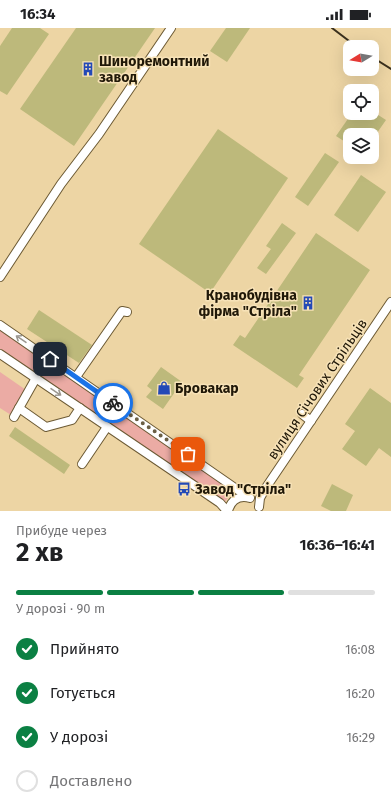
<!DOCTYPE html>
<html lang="uk">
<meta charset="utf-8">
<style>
body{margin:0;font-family:"Fira Sans",sans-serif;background:#f6f6f6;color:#202124;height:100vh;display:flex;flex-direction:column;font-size:15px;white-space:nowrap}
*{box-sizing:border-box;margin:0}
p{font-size:13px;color:#757577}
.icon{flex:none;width:22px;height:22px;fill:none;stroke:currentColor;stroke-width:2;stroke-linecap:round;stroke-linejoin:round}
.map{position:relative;height:483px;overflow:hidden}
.drawer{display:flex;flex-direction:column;background:#fff;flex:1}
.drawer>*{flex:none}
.needle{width:26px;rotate:259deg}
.controls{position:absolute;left:343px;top:12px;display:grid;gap:8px}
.controls a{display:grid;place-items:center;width:36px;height:36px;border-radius:8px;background:#fff;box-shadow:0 4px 16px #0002;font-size:20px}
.pin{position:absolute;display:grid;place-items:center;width:34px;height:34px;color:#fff;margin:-17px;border-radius:8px;box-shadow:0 2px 6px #0006}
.courier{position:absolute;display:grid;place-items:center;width:40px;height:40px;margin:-20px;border:3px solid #1a73e8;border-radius:50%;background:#fff;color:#222;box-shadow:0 1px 5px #0007}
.summary em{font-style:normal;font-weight:700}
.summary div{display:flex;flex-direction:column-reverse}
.summary{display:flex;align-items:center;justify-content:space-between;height:68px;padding:0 16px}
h1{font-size:26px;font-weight:700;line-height:30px}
.bar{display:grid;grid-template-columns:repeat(4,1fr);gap:6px 4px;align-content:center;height:48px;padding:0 16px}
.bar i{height:5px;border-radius:3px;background:#e0e0e0}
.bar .active{background:#0b8043}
.bar p{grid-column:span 4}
ol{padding:0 16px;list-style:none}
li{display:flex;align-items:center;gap:12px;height:44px}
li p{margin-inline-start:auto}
li .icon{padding:4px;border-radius:50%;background:#0b8043;color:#fff;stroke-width:4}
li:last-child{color:#757577}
li i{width:22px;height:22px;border:2px solid #e0e0e0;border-radius:50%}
.status{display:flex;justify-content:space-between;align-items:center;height:28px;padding:0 20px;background:#fff;direction:ltr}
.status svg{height:11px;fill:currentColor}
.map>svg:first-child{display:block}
.built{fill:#edd5a4;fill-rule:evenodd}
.green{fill:#ebaba4}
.building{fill:#bdb97b}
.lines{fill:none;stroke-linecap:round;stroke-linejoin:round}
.minor-casing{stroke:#6c5a34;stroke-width:10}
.minor{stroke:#fff;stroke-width:8}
.rail{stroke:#3a301d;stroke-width:2}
.oneway{stroke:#9b9790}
.done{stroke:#6b5f45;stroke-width:4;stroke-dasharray:0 7.2}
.route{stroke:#1a73e8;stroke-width:5}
.labels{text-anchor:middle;stroke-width:3;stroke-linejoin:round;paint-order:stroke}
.poi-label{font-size:14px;font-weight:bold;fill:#201808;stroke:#f7e2b7;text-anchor:start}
.street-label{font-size:14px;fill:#201808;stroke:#f7e2b7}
</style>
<div class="status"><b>16:34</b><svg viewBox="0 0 49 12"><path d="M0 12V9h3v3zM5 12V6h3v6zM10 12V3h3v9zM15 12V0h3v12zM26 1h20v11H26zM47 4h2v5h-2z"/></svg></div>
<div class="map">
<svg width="391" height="483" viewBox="0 0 391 483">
<rect width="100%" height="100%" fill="#f7e2b7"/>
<!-- built -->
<path class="built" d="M0 0H391V483H0ZM350 19H372V41H350ZM350 63H372V85H350ZM350 107H372V129H350Z"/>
<!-- green -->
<g class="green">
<polygon points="0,302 233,462 225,474 0,321"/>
<polygon points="0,344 26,362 11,387 0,380"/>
</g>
<!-- building -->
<g class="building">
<polygon points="12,0 40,0 49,6 7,67 0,63 0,18"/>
<polygon points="76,0 155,0 74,118 20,81"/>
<polygon points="226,0 250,0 227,34 210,23"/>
<polygon points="372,83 386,92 372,112 372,107 350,107 350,117 336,108 352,85 372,85"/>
<polygon points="218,101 288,150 210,265 139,216"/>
<polygon points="325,125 339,134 308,178 295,169"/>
<polygon points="361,147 386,164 358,204 334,187"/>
<polygon points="282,195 296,205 266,246 257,240 271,221 266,218"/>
<polygon points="316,205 370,242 299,347 304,350 297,360 233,317 240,307 245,310"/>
<polygon points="39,282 92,317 79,335 27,301"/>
<polygon points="161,339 182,354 163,381 146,369 152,362 147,358"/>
<polygon points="370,360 391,375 391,429 379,420 366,438 342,421 355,403 345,396"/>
<polygon points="15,399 70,437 64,446 9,408"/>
<polygon points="332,456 353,467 346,483 331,483 321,478"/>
</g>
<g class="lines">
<!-- minor casing -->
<g class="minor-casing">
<g id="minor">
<polyline points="0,249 61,156 99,106 171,0"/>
<polyline points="0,297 248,469"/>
<polyline points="0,326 220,475 227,483"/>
<polyline points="76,349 122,283 127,284"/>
<polyline points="19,380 46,399 72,392 80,380"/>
<polyline points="302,386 311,393"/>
<polyline points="14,389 36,350"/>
<polyline points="82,436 107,399"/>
<polyline points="259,479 260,470 265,461 391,274"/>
<path d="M228 483C231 472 239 467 250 470"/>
</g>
</g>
<!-- minor -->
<use href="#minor" class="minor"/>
<!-- rail -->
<g class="rail">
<polyline points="332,0 357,19"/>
<polyline points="372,29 391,41"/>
</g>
</g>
<!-- one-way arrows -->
<defs><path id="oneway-shaft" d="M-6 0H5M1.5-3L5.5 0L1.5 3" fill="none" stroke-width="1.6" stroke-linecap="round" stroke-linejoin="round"/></defs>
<g class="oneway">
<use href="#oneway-shaft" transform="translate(21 311) rotate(-146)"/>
<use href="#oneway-shaft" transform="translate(56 364) rotate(34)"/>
</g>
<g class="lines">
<!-- done -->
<polyline class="done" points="113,375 188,426"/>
<!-- route -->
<polyline class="route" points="50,331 113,375"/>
</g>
<!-- icons -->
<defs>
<g id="building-bare" transform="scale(1.08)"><path d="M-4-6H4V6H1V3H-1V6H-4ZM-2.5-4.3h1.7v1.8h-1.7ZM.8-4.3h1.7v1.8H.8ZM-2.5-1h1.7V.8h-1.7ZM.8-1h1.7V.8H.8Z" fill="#2349b7" stroke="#f7e2b7" stroke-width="2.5" paint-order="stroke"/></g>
<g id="shop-bare" transform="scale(1.08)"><path d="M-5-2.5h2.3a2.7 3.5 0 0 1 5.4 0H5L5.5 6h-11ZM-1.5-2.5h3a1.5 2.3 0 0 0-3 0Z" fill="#2349b7" stroke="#f7e2b7" stroke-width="2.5" paint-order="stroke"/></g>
<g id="bus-bare" transform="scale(1.08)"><path d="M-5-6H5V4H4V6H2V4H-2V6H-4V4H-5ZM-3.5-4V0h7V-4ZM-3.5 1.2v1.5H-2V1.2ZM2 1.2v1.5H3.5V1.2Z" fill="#2349b7" stroke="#f7e2b7" stroke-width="2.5" paint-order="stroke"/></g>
</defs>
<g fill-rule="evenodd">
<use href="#building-bare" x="88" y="41"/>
<use href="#building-bare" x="308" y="275"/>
<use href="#shop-bare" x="164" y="360"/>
<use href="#bus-bare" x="184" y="461"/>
</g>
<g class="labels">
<!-- poi labels -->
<g class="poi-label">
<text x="99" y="38">Шиноремонтний<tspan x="99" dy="16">завод</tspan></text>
<text x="297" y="272" text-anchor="end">Кранобудівна<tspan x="297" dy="16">фірма "Стріла"</tspan></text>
<text x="175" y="365">Бровакар</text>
<text x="195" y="466">Завод "Стріла"</text>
</g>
<!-- street labels -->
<g class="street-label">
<text transform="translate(317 361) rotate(-56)" y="5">вулиця Січових Стрільців</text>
</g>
</g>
</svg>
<div class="controls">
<a><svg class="needle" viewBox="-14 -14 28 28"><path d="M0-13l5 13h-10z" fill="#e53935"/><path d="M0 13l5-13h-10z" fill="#757577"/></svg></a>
<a><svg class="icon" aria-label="locate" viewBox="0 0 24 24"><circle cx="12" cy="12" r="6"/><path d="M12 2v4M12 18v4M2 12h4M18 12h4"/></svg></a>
<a><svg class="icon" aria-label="layers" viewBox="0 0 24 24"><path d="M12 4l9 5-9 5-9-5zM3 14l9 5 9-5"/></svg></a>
</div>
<div class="pin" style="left:188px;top:426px;background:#ea580c"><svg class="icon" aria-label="bag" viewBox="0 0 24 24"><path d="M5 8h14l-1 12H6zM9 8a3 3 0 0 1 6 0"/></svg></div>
<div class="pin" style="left:50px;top:331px;background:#1f2937"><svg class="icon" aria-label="home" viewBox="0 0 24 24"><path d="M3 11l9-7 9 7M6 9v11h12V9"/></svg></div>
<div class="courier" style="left:113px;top:375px"><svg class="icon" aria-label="bike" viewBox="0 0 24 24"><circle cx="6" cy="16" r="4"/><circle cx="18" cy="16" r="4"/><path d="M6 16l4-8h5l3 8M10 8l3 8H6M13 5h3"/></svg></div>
</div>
<section class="drawer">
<div class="summary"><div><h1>2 хв</h1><p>Прибуде через</p></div><em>16:36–16:41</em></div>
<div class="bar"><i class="active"></i><i class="active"></i><i class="active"></i><i></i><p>У дорозі · 90 m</p></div>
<ol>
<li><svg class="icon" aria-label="check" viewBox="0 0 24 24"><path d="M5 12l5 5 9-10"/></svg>Прийнято<p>16:08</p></li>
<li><svg class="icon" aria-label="check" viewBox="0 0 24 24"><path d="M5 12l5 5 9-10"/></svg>Готується<p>16:20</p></li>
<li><svg class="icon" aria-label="check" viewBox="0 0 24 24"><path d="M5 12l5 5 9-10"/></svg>У дорозі<p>16:29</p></li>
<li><i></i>Доставлено</li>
</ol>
</section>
